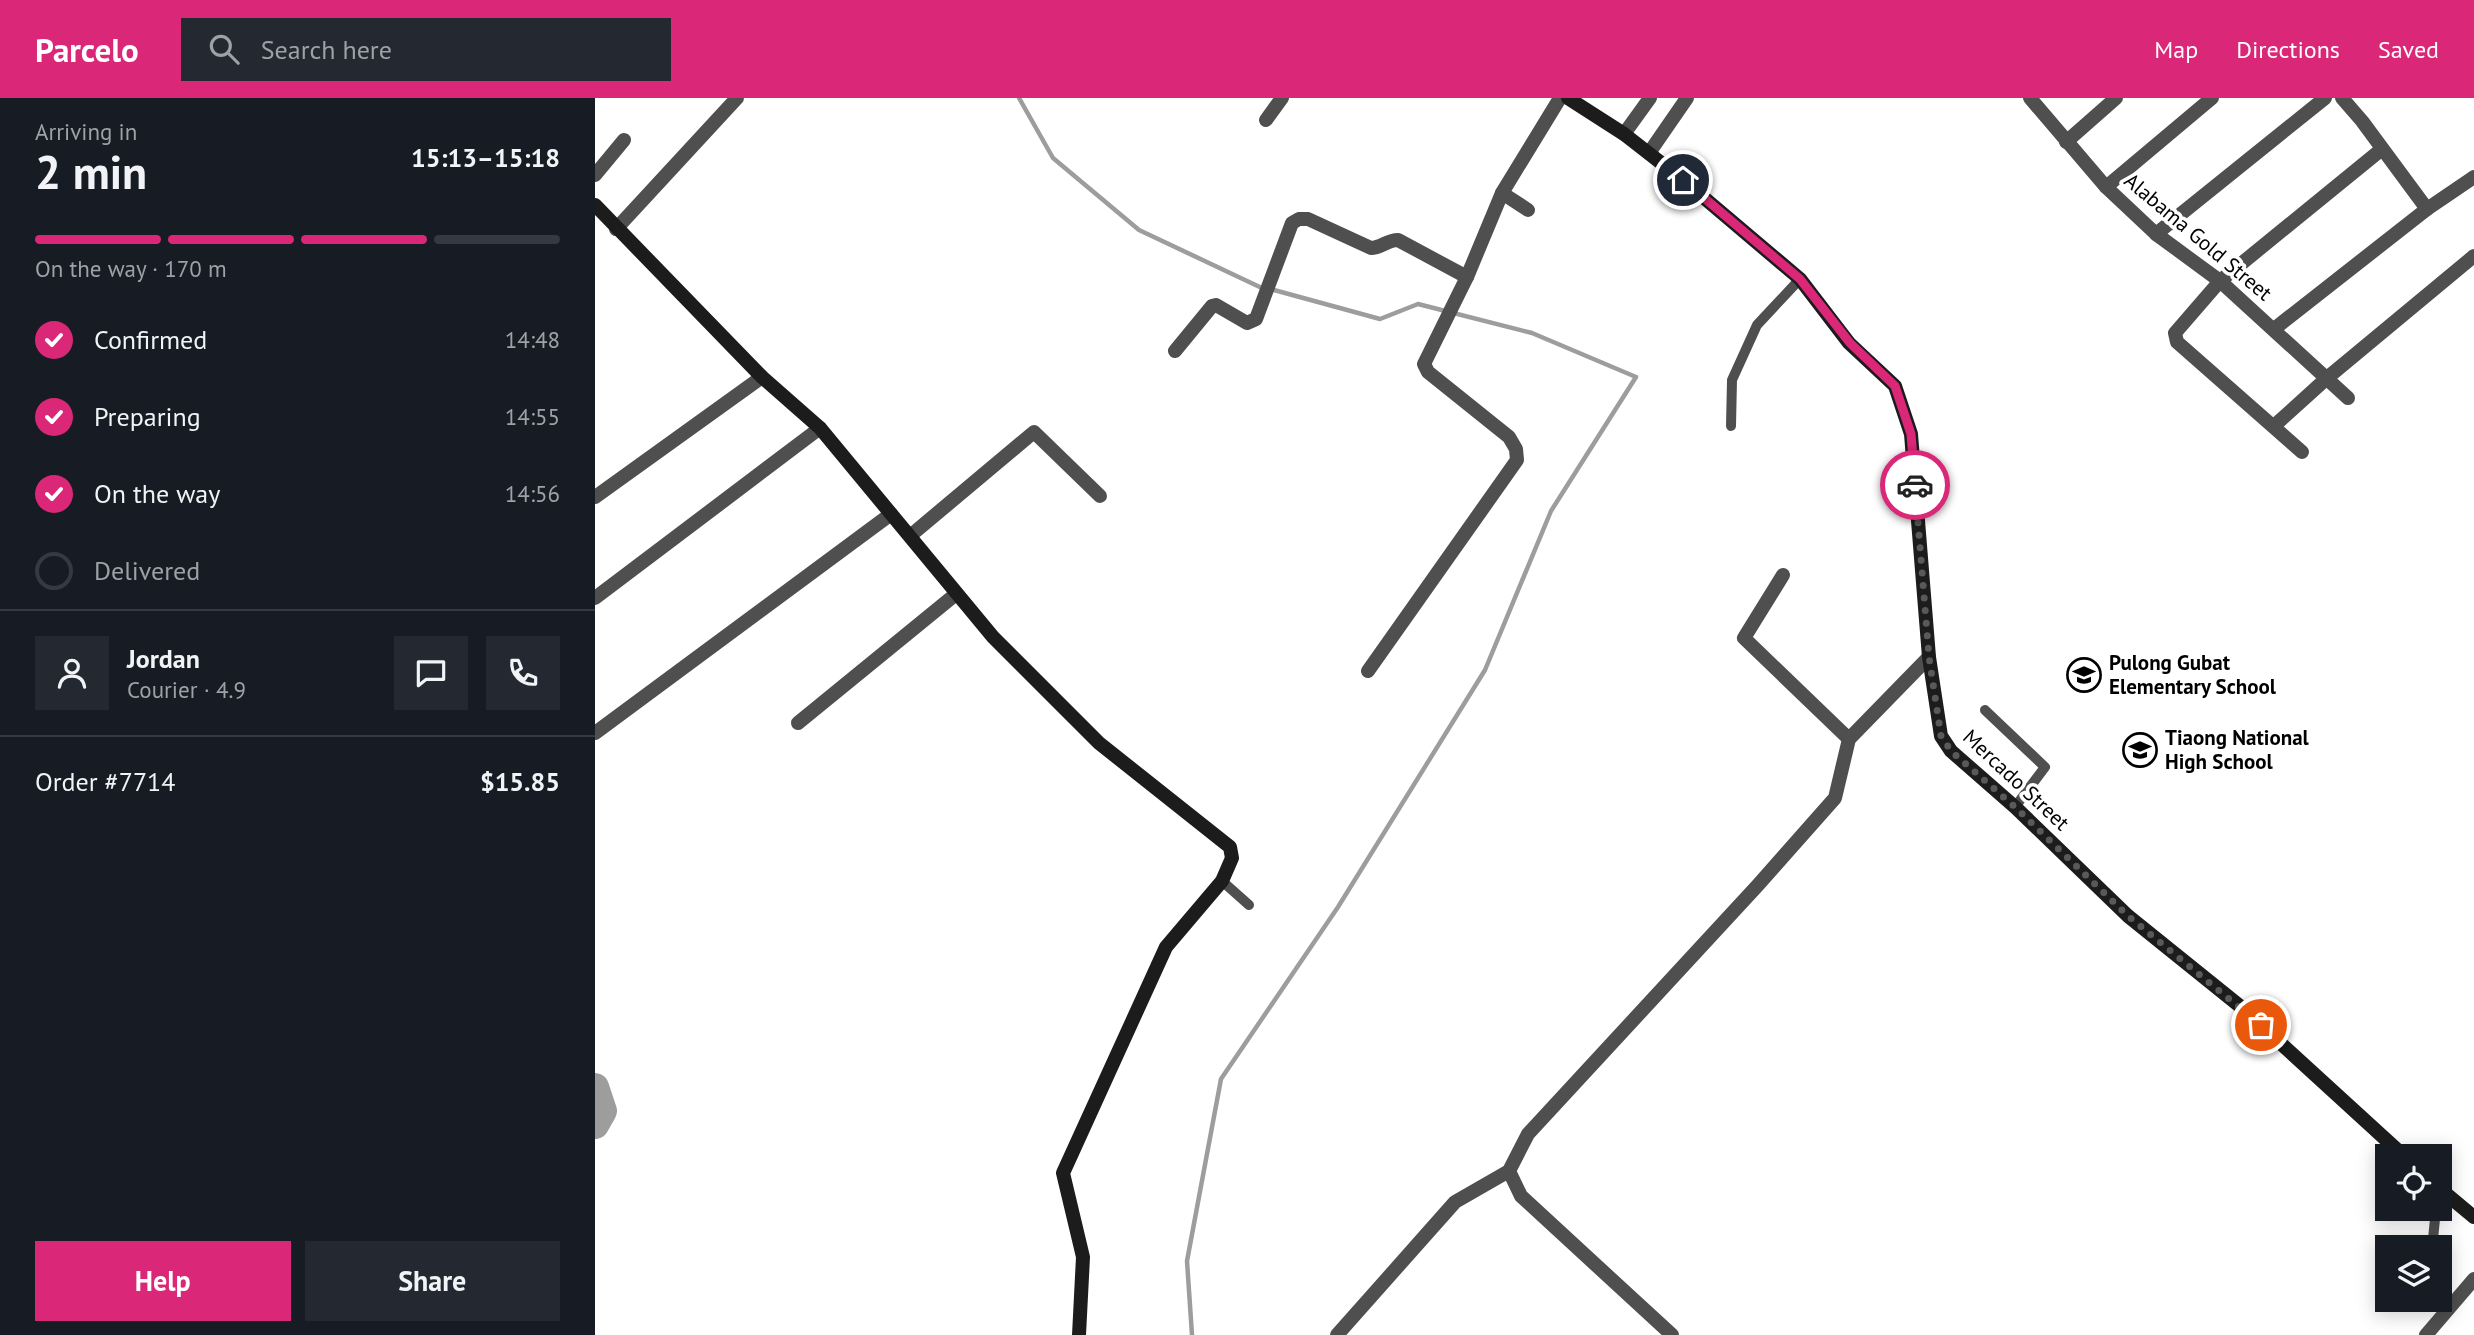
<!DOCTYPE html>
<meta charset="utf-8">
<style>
body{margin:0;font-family:"PT Sans",sans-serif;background:#242831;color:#f1f3f6;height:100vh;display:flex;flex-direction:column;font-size:26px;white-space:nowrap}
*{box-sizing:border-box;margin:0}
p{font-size:23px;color:#9ea1a6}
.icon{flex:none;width:38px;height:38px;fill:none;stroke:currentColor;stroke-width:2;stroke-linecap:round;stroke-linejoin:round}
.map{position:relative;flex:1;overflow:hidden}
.side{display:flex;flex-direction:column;background:#171b24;width:595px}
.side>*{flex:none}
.fabs{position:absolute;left:1780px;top:1046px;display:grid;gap:14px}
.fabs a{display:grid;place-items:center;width:77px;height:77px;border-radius:0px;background:#171b24;box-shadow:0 4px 18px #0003;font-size:35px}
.pin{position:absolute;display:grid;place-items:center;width:60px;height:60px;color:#fff;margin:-30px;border:4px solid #fff;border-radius:50%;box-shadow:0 2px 7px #0007}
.courier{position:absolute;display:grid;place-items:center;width:70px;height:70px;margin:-35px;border:5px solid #db2777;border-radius:50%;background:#fff;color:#222;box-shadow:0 2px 9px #0007}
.headline em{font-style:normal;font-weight:700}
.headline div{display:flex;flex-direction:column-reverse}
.headline{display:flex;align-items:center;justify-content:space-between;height:119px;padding:0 35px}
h1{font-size:46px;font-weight:700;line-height:52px}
.bar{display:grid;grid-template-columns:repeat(4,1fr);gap:10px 7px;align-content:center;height:84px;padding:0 35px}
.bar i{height:9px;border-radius:5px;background:#363941}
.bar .current{background:#db2777}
.bar p{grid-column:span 4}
.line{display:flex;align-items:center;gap:18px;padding:0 35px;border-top:2px solid #363941}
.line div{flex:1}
.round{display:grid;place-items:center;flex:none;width:74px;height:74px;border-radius:0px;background:#242831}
ol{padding:0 35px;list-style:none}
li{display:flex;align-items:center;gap:21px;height:77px}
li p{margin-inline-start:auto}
li .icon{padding:7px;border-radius:50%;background:#db2777;color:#fff;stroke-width:4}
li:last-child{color:#9ea1a6}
li i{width:38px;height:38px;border:4px solid #363941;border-radius:50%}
.button{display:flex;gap:14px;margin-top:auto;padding:14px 35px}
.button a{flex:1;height:80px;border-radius:0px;background:#db2777;color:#fff;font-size:28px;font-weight:700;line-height:80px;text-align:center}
.button a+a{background:#242831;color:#f1f3f6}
header{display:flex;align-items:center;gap:42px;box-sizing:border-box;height:98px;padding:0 35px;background:#db2777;color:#fff}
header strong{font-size:33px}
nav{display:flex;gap:38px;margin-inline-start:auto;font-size:24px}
.search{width:490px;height:63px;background:#242831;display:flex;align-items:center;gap:18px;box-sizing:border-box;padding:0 24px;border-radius:0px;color:#9ea1a6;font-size:26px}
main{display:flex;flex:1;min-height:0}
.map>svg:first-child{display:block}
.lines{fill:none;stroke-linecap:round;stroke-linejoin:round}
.stream{stroke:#9d9d9d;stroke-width:4.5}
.river{stroke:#9d9d9d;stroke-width:28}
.lane{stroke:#4f4f4f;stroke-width:10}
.street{stroke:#4f4f4f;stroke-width:14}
.secondary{stroke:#1c1c1c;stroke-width:14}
.done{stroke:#595959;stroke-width:7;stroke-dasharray:0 12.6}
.route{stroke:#db2777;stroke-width:9}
.labels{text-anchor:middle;stroke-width:7;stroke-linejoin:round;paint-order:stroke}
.street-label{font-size:21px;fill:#000;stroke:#fff}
.poi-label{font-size:21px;font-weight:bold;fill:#000;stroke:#fff;text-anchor:start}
</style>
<header>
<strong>Parcelo</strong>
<div class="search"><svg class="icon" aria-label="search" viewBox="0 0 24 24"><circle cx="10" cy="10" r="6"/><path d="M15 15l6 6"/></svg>Search here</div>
<nav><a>Map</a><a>Directions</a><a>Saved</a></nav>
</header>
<main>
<section class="side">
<div class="headline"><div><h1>2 min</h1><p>Arriving in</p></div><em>15:13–15:18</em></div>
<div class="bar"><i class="current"></i><i class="current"></i><i class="current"></i><i></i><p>On the way · 170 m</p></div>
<ol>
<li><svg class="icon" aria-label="check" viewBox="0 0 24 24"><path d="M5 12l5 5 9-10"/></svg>Confirmed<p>14:48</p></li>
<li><svg class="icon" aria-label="check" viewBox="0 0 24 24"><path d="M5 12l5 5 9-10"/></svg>Preparing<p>14:55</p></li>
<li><svg class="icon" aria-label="check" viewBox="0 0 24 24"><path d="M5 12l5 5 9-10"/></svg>On the way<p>14:56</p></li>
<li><i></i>Delivered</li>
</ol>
<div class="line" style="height:126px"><a class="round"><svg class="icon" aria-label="person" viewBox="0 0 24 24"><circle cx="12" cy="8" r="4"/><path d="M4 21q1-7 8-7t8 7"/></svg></a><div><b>Jordan</b><p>Courier · 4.9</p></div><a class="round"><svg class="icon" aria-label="chat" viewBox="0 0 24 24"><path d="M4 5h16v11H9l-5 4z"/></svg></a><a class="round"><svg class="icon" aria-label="phone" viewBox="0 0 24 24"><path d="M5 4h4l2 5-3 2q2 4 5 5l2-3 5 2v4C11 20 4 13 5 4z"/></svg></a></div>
<div class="line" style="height:91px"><div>Order #7714</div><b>$15.85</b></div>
<div class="button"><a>Help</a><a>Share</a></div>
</section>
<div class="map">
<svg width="1879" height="1237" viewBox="0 0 1879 1237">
<rect width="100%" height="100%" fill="#fff"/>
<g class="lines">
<!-- stream -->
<g class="stream">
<polyline points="424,0 458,60 544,132 669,191"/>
<polyline points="597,1237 592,1163 626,981 743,809 890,572 956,413 1041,279 937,235 823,206 785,221 679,192"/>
</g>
<!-- river -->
<polyline class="river" points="0,989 8,1013 0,1027"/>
<!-- lane -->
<g class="lane">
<polyline points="1136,328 1137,282 1162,227 1205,181"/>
<polyline points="1390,612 1450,669 1420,709"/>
<polyline points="627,783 654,807"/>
<polyline points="1838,1141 1841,1111"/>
</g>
<!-- street -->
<g class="street">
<polyline points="1435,0 1511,89 1561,136 1625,183 1753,300"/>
<polyline points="1747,0 1767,23 1832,111"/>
<polyline points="671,22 687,0"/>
<polyline points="1029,36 1055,0"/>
<polyline points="1471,44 1521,0"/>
<polyline points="1054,55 1092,0"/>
<polyline points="0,77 29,42"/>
<polyline points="1511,89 1617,0"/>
<polyline points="907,95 933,112"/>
<polyline points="21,131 142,0"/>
<polyline points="1561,136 1730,0"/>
<polyline points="1679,231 1832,111 1879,79"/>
<path d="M580 253 617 208 621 207 652 225 661 221 697 125 704 121H713L776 150C786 150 792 142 803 142L872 179"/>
<polyline points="1679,328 1732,280 1879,158"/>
<polyline points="1707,354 1582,244 1580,235 1625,183 1787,51"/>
<polyline points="0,399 167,279"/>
<polyline points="315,438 439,334 505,398"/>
<polyline points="1188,477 1149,540 1254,641"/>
<polyline points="0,500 225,330"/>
<polyline points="773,573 922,362 921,351 914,339 833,274 829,266 872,179 907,95 965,0"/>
<polyline points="203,625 361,496"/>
<polyline points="0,635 296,416"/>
<polyline points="914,1073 926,1098 1077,1237"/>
<polyline points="742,1237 860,1104 914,1073 933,1036 1163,787 1240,700 1254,641 1334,559"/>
<polyline points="1831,1237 1879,1181"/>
</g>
<!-- secondary -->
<g class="secondary">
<polyline points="973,0 1029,36 1088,82 1205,181 1254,245 1300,288 1316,336 1334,559 1346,638 1356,653 1420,709 1533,818 1646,909 1810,1059"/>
<polyline points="0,107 167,279 225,330 398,539 504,645 635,749 637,760 627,783 571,849 468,1075 488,1159 484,1237"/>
<polyline points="1844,1090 1879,1119"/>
</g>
</g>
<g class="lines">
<!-- done -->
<polyline class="done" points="1320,387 1334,559 1346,638 1356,653 1420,709 1533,818 1666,927"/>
<!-- route -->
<polyline class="route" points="1088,82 1205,181 1255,245 1300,288 1316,336 1320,387"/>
</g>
<!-- icons -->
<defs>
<g id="school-ring" transform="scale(1.75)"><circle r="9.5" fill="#fff" stroke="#000" stroke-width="1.5"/><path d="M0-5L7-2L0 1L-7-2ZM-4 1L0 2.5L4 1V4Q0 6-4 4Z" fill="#000"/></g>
</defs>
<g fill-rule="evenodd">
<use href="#school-ring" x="1489" y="577"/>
<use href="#school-ring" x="1545" y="652"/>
</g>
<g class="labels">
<!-- street labels -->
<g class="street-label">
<text transform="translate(1603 139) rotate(40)" y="7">Alabama Gold Street</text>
<text transform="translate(1421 682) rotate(43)" y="7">Mercado Street</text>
</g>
<!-- poi labels -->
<g class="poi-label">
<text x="1514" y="572">Pulong Gubat<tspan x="1514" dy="24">Elementary School</tspan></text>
<text x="1570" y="647">Tiaong National<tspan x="1570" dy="24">High School</tspan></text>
</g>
</g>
</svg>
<div class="fabs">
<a><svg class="icon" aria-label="locate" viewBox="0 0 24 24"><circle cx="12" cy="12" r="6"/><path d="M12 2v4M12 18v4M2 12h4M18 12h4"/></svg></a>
<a><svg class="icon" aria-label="layers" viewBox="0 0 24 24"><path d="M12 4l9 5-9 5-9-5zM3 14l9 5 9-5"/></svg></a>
</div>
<div class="pin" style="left:1666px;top:927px;background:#ea580c"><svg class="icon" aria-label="bag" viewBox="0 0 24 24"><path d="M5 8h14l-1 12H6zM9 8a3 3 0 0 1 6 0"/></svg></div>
<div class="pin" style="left:1088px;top:82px;background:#1f2937"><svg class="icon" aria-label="home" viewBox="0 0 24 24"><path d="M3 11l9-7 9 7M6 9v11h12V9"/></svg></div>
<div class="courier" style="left:1320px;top:387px"><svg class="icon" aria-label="car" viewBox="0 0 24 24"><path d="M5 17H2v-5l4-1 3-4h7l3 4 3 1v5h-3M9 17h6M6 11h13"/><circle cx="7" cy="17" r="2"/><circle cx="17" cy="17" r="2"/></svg></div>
</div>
</main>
